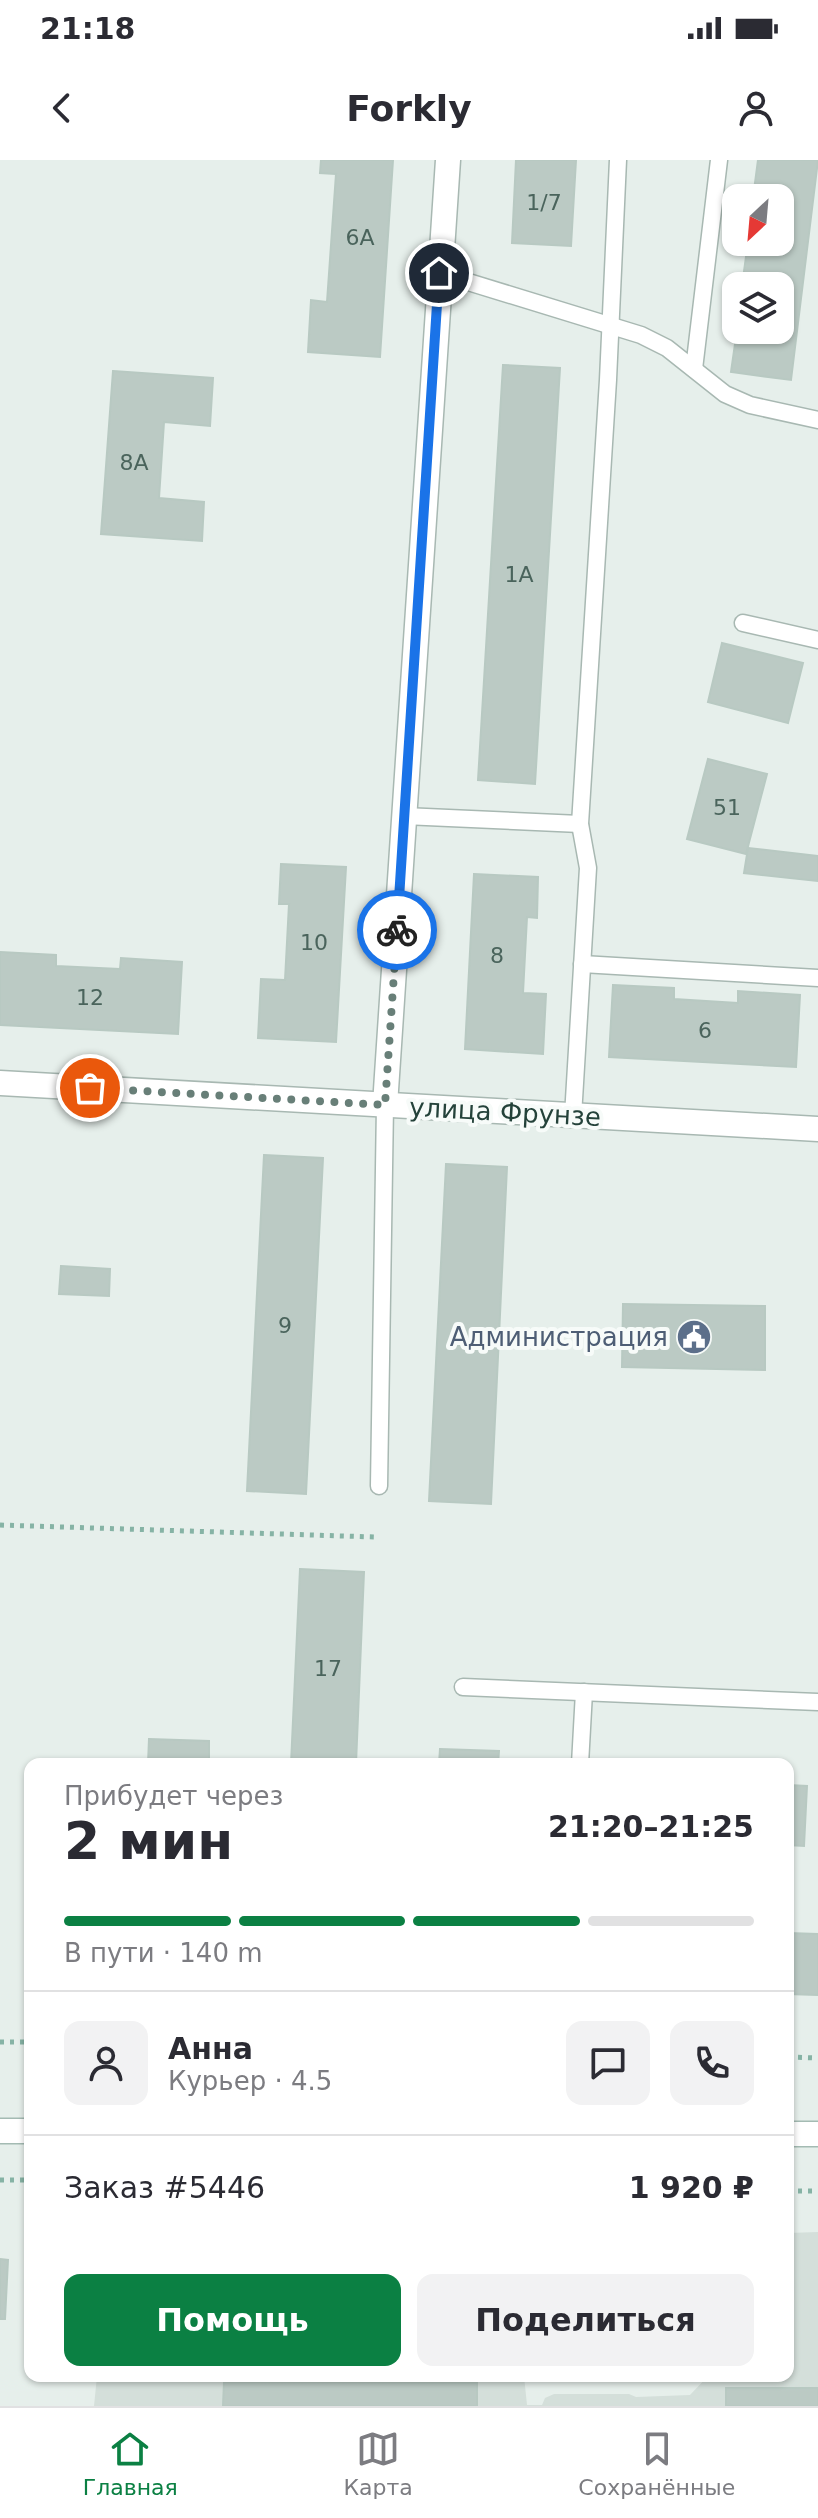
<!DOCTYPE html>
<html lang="ru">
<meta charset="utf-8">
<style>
body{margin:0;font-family:"DejaVu Sans",sans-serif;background:#f2f2f3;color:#2b2b33;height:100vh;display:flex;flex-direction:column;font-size:30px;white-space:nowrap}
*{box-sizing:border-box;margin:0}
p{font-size:26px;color:#7c7c81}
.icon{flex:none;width:44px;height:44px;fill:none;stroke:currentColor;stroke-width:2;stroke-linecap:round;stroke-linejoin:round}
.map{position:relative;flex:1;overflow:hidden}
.side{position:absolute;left:24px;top:1598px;width:770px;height:624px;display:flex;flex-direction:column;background:#fff;border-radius:16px;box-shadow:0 2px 6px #0004}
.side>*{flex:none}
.needle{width:52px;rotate:206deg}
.buttons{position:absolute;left:722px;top:24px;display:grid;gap:16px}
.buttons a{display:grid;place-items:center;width:72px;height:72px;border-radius:16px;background:#fff;box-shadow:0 2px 6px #0004;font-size:40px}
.pin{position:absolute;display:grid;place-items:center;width:68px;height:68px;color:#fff;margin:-34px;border:4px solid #fff;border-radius:50%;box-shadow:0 2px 8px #0007}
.courier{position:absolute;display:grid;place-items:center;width:80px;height:80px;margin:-40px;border:6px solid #1a73e8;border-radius:50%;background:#fff;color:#222;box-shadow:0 2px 10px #0007}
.overview em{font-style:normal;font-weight:700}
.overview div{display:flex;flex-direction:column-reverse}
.overview{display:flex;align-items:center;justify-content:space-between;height:136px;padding:0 40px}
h1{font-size:52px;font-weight:700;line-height:60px}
.bar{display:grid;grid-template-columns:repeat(4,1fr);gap:12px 8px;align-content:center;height:96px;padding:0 40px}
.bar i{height:10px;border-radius:6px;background:#e1e1e2}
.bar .active{background:#0b8043}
.bar p{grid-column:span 4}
.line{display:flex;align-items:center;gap:20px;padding:0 40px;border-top:2px solid #e1e1e2}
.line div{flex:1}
.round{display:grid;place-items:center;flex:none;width:84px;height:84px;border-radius:16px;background:#f2f2f3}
.action{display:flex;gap:16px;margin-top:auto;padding:16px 40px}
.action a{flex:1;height:92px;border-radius:16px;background:#0b8043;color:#fff;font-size:32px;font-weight:700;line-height:92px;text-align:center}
.action a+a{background:#f2f2f3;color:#2b2b33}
.status{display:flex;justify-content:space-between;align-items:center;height:56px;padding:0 40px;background:#fff;direction:ltr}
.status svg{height:22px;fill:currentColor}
header{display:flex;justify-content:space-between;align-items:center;height:104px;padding:0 40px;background:#fff;font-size:36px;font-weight:700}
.dock{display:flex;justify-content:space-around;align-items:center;height:112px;border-top:2px solid #e1e1e2;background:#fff;font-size:22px;color:#7c7c81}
.dock a{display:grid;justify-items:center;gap:4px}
.dock .active{color:#0b8043}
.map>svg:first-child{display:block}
.built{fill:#d4dfda}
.building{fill:#bbcac4;stroke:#b8c9c2;stroke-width:2}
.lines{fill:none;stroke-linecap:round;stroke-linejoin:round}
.service-casing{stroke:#a8b8b2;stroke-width:19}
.minor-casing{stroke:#a8b8b2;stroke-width:27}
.secondary-casing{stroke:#a4bbb3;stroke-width:27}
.path{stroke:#86b3a5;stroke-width:5;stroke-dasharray:4 6;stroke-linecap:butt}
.service{stroke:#fff;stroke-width:16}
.minor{stroke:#fff;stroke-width:24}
.secondary{stroke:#fff;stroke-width:24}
.done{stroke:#687f78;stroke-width:8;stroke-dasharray:0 14.4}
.route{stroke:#1a73e8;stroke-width:10}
.labels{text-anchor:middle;stroke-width:8;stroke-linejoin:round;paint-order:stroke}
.number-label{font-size:22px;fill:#4a645c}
.street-label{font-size:26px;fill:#24423a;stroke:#f7fbf9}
.service-label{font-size:26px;fill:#4e5e75;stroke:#f7fbf9;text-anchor:end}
</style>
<div class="status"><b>21:18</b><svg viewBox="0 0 49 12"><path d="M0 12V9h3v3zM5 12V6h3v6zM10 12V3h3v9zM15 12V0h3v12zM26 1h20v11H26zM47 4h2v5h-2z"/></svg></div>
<header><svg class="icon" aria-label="back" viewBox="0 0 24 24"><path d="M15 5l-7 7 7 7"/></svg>Forkly<svg class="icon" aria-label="person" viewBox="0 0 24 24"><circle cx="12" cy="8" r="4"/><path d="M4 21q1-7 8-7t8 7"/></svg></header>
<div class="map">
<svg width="818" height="2246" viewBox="0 0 818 2246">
<rect width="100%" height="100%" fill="#e6efeb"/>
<!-- built -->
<polygon class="built" points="818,2072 818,2246 94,2246 97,2216 524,2216 527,2245 542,2245 545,2238 554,2234 629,2234 636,2237 690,2235 708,2216 788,2216 788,2073"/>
<!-- building -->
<g class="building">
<polygon points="321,0 393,0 380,197 308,192 311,140 327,142 336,14 320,13"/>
<polygon points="516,0 576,0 571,86 512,83"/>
<polygon points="758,0 818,0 791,220 731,212 737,170 780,170 780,126 742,126 748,82 780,82 780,38 753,38"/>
<polygon points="503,205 560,208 535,624 478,620"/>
<polygon points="113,211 213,218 210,266 164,262 159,338 204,342 202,381 101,374"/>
<polygon points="722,483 803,503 788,563 708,542"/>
<polygon points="708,599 767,614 746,694 687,679"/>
<polygon points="748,688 818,696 818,721 744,713"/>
<polygon points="281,704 346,707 336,882 258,878 261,819 285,820 289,744 279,744"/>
<polygon points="474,714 538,717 537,758 527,757 523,833 546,834 543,894 465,889"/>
<polygon points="0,792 56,795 56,806 120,809 121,798 182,802 178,874 0,865"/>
<polygon points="613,825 674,828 674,839 738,843 738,831 800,835 796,907 609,897"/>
<polygon points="264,995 323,998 306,1334 247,1331"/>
<polygon points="446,1004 507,1007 491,1344 429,1341"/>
<polygon points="61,1106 110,1109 109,1136 59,1134"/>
<polygon points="623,1144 765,1146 765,1210 622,1207"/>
<polygon points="300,1409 364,1412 356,1604 291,1604"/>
<polygon points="149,1579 209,1581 209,1604 148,1604"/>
<polygon points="440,1589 499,1591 498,1604 439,1604"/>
<polygon points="643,1599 757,1604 642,1604"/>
<polygon points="788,1625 807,1626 804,1686 788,1685"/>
<polygon points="788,1773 818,1774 818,1835 788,1834"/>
<polygon points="0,2099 8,2100 5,2159 0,2159"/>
<polygon points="224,2222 477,2223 477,2246 223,2246"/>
<rect x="726" y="2228" width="92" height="18"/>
</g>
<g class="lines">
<!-- service casing -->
<g class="service-casing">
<g id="service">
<polyline points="439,113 641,175 667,188 725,234 750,245 818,260"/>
<polyline points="694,209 719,0"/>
<polyline points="743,463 818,480"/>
<polyline points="404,656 580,664"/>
<polyline points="582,804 818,818"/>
<polyline points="573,956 588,708 580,664 608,220 618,0"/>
<polyline points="379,1326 385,945"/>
<polyline points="463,1527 818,1542"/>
<polyline points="580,1604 584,1532"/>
</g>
</g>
<!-- minor casing -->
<g class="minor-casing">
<g id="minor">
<polyline points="0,923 818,969"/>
<polyline points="385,945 448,0"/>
</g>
</g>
<!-- secondary casing -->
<g class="secondary-casing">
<g id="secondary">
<polyline points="0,1971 30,1971"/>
<polyline points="788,1974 818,1974"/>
</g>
</g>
<!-- path -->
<g class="path">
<polyline points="0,1365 374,1377"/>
<polyline points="0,1882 30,1882"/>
<polyline points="788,1897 818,1898"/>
<polyline points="0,2020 30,2020"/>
<polyline points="788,2031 818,2031"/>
</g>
<!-- service -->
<use href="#service" class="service"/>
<!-- minor -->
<use href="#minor" class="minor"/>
<!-- secondary -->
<use href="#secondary" class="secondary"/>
</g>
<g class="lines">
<!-- done -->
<polyline class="done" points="90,928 385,945 397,770"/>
<!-- route -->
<polyline class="route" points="397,770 439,113"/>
</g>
<!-- icons -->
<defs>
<g id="civic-disc" transform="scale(1.8)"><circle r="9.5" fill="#5c6f8a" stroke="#f7fbf9"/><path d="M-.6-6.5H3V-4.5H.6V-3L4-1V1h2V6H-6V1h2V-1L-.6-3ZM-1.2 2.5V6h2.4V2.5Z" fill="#fff"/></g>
</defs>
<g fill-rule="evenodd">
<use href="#civic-disc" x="694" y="1177"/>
</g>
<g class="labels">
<!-- number labels -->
<g class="number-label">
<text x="544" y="50">1/7</text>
<text x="360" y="85">6А</text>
<text x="134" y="310">8А</text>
<text x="519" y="422">1А</text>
<text x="727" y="655">51</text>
<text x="314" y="790">10</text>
<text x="497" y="803">8</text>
<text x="90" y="845">12</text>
<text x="705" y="878">6</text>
<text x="285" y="1173">9</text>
<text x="328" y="1516">17</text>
</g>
<!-- street labels -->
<g class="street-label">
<text transform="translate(505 952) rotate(3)" y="9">улица Фрунзе</text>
</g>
<!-- service labels -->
<g class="service-label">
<text x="668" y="1186">Администрация</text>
</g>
</g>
</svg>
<div class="buttons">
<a><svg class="needle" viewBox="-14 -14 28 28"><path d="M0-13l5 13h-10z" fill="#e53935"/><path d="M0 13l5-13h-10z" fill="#7c7c81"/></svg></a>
<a><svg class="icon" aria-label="layers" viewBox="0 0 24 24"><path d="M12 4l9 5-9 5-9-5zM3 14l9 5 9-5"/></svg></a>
</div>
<div class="pin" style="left:90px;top:928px;background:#ea580c"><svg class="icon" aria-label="bag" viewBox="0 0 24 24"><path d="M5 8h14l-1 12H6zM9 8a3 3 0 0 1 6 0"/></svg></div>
<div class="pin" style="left:439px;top:113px;background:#1f2937"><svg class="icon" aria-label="home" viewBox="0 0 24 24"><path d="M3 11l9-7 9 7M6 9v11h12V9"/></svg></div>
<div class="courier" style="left:397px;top:770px"><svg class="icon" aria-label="bike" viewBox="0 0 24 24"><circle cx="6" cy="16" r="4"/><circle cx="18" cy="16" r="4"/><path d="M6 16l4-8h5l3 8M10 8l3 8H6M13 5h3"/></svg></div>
<section class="side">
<div class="overview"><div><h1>2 мин</h1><p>Прибудет через</p></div><em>21:20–21:25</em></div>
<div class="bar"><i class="active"></i><i class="active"></i><i class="active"></i><i></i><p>В пути · 140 m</p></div>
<div class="line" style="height:144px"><a class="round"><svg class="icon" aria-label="person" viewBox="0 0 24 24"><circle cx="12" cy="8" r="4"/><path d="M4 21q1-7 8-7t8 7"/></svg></a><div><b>Анна</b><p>Курьер · 4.5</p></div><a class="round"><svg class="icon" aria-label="chat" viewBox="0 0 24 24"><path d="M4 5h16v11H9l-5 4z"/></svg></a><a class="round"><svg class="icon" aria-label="phone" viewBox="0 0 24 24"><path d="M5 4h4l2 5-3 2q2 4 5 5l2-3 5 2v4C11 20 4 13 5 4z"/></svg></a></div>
<div class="line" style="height:104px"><div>Заказ #5446</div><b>1 920 ₽</b></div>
<div class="action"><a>Помощь</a><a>Поделиться</a></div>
</section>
</div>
<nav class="dock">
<a class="active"><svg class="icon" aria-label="home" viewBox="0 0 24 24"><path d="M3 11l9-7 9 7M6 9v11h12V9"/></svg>Главная</a>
<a><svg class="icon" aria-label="map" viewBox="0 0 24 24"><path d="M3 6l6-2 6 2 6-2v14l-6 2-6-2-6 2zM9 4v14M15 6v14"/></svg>Карта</a>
<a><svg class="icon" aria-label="saved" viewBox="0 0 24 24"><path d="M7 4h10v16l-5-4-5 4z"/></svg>Сохранённые</a>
</nav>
